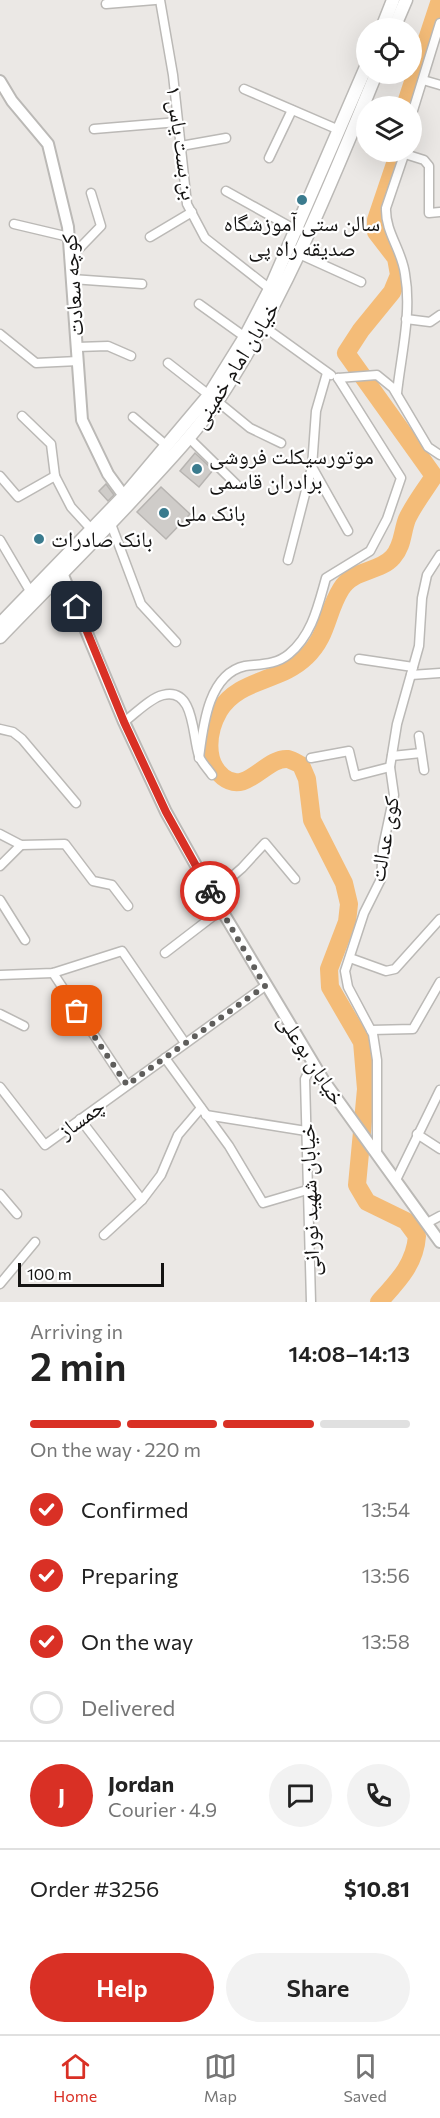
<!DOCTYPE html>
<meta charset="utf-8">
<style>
body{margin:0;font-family:Commissioner,"Noto Naskh Arabic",sans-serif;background:#f2f2f2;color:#222;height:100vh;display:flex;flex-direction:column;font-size:22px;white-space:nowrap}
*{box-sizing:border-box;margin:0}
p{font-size:20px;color:#767676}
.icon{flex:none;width:33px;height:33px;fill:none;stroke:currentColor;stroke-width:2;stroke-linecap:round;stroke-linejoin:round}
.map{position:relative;height:1302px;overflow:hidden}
.side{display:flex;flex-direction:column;background:#fff;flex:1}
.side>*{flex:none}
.buttons{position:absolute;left:356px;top:18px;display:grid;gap:12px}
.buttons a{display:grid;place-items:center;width:66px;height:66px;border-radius:50%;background:#fff;box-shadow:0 6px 24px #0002;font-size:30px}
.scale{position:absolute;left:18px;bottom:15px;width:146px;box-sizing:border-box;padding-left:6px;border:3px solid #141312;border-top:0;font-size:16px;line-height:21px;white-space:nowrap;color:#141312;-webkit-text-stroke:4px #fff;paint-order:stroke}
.pin{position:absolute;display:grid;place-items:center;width:51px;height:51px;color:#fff;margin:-26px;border-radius:12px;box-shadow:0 3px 9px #0006}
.courier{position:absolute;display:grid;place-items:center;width:60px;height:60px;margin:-30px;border:4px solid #d93025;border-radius:50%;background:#fff;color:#222;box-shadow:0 2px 8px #0007}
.overview em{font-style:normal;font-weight:600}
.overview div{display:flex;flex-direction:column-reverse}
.overview{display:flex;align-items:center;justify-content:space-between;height:102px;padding:0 30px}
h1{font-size:39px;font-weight:600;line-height:45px}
.bar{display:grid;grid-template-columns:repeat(4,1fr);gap:9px 6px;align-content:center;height:72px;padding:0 30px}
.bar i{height:8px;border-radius:4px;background:#e0e0e0}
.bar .current{background:#d93025}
.bar p{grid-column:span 4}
.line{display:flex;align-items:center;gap:15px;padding:0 30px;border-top:2px solid #e0e0e0}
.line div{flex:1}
.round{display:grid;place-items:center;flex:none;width:63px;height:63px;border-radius:32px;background:#f2f2f2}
ol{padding:0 30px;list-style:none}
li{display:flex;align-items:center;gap:18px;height:66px}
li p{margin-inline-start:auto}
li .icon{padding:6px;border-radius:50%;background:#d93025;color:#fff;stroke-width:4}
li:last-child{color:#767676}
li i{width:33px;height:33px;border:3px solid #e0e0e0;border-radius:50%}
.cta{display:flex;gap:12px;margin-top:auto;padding:12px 30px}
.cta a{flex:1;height:69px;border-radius:36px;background:#d93025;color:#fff;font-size:24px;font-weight:600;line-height:69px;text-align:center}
.cta a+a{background:#f2f2f2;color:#222}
.tabs{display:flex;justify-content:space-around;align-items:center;height:84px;border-top:2px solid #e0e0e0;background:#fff;font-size:16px;color:#767676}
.tabs a{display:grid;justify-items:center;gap:3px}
.tabs .current{color:#d93025}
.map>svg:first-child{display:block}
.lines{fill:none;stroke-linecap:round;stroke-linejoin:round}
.river{stroke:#f4bc78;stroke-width:18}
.building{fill:#cfccc9;stroke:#b7b4b1;stroke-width:1.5}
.minor-casing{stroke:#bbb9b6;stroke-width:11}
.tertiary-casing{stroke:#bbb9b6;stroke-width:14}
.secondary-casing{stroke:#bbb9b6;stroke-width:15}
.minor{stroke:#fff;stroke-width:8}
.tertiary{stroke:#fff;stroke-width:10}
.secondary{stroke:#fff;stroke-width:12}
.done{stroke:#5f5e5c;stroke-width:6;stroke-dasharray:0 10.8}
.route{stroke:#d93025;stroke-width:8}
.poi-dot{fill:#3a7b8e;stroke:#fff;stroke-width:2}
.labels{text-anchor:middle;stroke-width:4.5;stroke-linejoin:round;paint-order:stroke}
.street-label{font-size:22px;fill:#141312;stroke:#fff}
.poi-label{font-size:22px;fill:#141312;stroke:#fff;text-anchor:start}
</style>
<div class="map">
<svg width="440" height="1302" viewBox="0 0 440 1302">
<rect width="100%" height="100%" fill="#ebe8e5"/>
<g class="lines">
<!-- river -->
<g class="river">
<polyline points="405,106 440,0"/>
<path d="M379 1302C398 1281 415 1264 417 1236L406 1221 367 1202 357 1185 366 1089 362 1042 330 987 329 969 347 922 349 904 344 883 312 820 307 779 301 765C297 763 292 760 288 759 265 757 247 796 223 777 203 761 208 730 219 711 239 678 281 682 306 657 328 636 326 613 341 589 353 569 379 573 393 557 403 546 402 532 407 519 414 504 425 490 434 476L346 353 361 330 392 292 399 275 396 258 376 232V220L399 152"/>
</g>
</g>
<!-- building -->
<g class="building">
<polygon points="195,453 213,470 199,487 180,471"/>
<polygon points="106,484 114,495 108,501 99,491"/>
<polygon points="161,487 190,514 166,539 137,512"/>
</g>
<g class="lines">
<!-- minor casing -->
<g class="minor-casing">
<g id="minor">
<polyline points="160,0 173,75 187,204 205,238 270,289"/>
<polyline points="106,4 155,0"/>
<polyline points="423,80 440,85"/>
<polyline points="244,89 339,130"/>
<polyline points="411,117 440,23"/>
<polyline points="94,129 178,122"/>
<polyline points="181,146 226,138"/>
<polyline points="405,154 424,160 429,166 429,213 440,212"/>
<polyline points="269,158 292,110"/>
<polyline points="226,191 296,230"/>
<polyline points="14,224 69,237"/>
<polyline points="150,237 192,212"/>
<polyline points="297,253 361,282"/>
<polyline points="70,258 101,226 91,193"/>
<polyline points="72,279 142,284"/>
<polyline points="199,304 245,337"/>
<polyline points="406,319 430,322 440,315"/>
<polyline points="263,326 331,375"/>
<polyline points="0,334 36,363 78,361"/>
<polyline points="77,347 108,346 131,356"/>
<polyline points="168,363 209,395"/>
<polyline points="338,378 377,375 393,388 428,447 440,455"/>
<path d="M397 393C401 355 412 313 405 274 402 250 385 232 386 208L405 152"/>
<polyline points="217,401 250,428 281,443"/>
<polyline points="22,416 51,444 55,476"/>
<polyline points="133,417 167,446"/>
<polyline points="189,438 236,484"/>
<polyline points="312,467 348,531"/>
<polyline points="0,476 18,497 55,476 71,507 92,530"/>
<polyline points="111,524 141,604 176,642"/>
<polyline points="0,540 30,591"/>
<polyline points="288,560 312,467 316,411 327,373"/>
<polyline points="359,659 413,667"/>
<polyline points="411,675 440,673"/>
<path d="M124 722C135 714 150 698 163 695 195 687 192 736 199 756 201 762 208 769 212 775"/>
<polyline points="0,729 13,732 22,739 76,803"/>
<polyline points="419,736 424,770"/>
<polyline points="392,756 421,753"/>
<path d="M199 758C203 727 208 674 245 666 260 664 276 665 289 654 312 635 318 606 326 578L370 551 387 519 401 478 338 378"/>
<polyline points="311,758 349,751 355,776 390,767"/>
<polyline points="0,834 21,845 65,844 93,881 112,885 128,906"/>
<polyline points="0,866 21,845"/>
<polyline points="212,894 242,868 265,843 295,879"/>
<polyline points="0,900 25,940"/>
<polyline points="165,953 221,910"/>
<polyline points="350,958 386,971 395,969 440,919"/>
<polyline points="53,973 127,1085"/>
<polyline points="0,975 53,973 122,951 185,1043"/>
<polyline points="0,1014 24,1026"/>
<polyline points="371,1030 413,1029 440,982"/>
<polyline points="165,1058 229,1146 263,1203 307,1190"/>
<polyline points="0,1087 45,1145 265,986"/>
<polyline points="206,1115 306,1131"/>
<polyline points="80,1119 142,1200"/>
<polyline points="417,1134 440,1149"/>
<polyline points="377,1154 377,1060 373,1034 348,987 345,971 364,913 381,879 383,847 394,795 390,767 397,724 419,646 422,598 427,575 440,555"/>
<polyline points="396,1180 440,1090"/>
<polyline points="0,1194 17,1214"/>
<polyline points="427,1223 440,1216"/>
<polyline points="104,1235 142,1200 161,1175 178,1135 201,1108"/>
<polyline points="0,1284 35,1242"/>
<polyline points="311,1302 305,1079 313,1063"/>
</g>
</g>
<!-- tertiary casing -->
<g class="tertiary-casing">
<g id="tertiary">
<polyline points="0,81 12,101 48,144 68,227 82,420 108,474 124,496"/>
<polyline points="62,573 124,722 166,812 212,894 324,1081 440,1242"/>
</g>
</g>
<!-- secondary casing -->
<g class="secondary-casing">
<g id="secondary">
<polyline points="382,28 393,0"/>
<polyline points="394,28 406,0"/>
<polyline points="0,624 124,496 209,395 245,337 270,289 366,67"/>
<path d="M0 637C49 586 100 536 148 483 172 457 197 430 218 400 284 301 331 183 376 74"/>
</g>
</g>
<!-- minor -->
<use href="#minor" class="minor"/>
<!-- tertiary -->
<use href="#tertiary" class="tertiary"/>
<!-- secondary -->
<use href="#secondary" class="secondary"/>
</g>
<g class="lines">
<!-- done -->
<polyline class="done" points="77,1011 127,1085 265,986 210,891"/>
<!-- route -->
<polyline class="route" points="77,607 124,722 166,812 210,891"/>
</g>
<!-- markers -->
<g class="poi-dot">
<circle cx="302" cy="200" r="6"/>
<circle cx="197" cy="469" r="6"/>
<circle cx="164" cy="513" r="6"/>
<circle cx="39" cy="539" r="6"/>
</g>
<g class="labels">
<!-- street labels -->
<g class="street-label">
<text transform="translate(182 143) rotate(82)" y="8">بن بست یاس ۱</text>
<text transform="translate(72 285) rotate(-94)" y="8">کوچه سعادت</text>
<text transform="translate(235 365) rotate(-58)" y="8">خیابان امام خمینی</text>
<text transform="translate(384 839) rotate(-80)" y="8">کوی عدالت</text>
<text transform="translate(312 1059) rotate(57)" y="8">خیابان بوعلی</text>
<text transform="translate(81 1118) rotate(-36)" y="8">چمساز</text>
<text transform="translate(309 1200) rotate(-92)" y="8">خیابان شهید نورانی</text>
</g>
<!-- poi labels -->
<g class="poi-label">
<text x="302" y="231" text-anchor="middle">سالن ستی آموزشگاه<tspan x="302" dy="25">صدیقه راه پی</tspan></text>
<text x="209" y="464">موتورسیکلت فروشی<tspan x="209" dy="25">برادران قاسمی</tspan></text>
<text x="176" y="521">بانک ملی</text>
<text x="51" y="547">بانک صادرات</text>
</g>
</g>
</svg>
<div class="buttons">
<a><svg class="icon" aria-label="locate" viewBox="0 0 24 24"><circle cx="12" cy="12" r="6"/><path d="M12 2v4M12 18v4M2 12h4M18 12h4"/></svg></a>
<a><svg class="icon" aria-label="layers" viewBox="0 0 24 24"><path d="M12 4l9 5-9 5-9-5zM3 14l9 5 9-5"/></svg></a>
</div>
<div class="scale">100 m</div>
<div class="pin" style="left:77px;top:1011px;background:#ea580c"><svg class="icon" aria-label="bag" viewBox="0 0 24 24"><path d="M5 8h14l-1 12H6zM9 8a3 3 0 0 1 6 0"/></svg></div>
<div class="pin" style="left:77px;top:607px;background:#1f2937"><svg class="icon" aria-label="home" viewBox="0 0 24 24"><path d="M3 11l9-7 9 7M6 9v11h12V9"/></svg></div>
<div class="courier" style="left:210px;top:891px"><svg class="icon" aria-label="bike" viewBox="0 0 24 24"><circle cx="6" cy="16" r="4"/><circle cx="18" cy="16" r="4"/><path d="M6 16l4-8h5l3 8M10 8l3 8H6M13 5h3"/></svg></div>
</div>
<section class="side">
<div class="overview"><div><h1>2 min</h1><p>Arriving in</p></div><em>14:08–14:13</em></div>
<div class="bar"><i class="current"></i><i class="current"></i><i class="current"></i><i></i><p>On the way · 220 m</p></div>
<ol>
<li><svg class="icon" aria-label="check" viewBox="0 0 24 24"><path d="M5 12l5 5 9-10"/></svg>Confirmed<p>13:54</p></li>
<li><svg class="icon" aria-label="check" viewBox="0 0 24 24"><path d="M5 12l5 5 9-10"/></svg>Preparing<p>13:56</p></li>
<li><svg class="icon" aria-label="check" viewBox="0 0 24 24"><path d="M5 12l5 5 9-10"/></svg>On the way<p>13:58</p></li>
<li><i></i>Delivered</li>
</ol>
<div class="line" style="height:108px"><b class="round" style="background:#d93025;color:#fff">J</b><div><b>Jordan</b><p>Courier · 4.9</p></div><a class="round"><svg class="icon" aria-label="chat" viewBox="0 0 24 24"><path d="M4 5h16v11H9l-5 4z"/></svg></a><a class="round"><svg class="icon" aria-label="phone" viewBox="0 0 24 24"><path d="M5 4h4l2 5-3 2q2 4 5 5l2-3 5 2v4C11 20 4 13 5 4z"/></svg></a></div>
<div class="line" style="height:78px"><div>Order #3256</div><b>$10.81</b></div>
<div class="cta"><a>Help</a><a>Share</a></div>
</section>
<nav class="tabs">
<a class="current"><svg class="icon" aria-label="home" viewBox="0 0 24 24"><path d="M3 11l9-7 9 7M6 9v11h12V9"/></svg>Home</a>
<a><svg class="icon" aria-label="map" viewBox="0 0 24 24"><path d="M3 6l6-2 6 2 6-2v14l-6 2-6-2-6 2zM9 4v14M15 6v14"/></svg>Map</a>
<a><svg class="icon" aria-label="saved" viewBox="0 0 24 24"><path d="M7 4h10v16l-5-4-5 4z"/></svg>Saved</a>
</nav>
